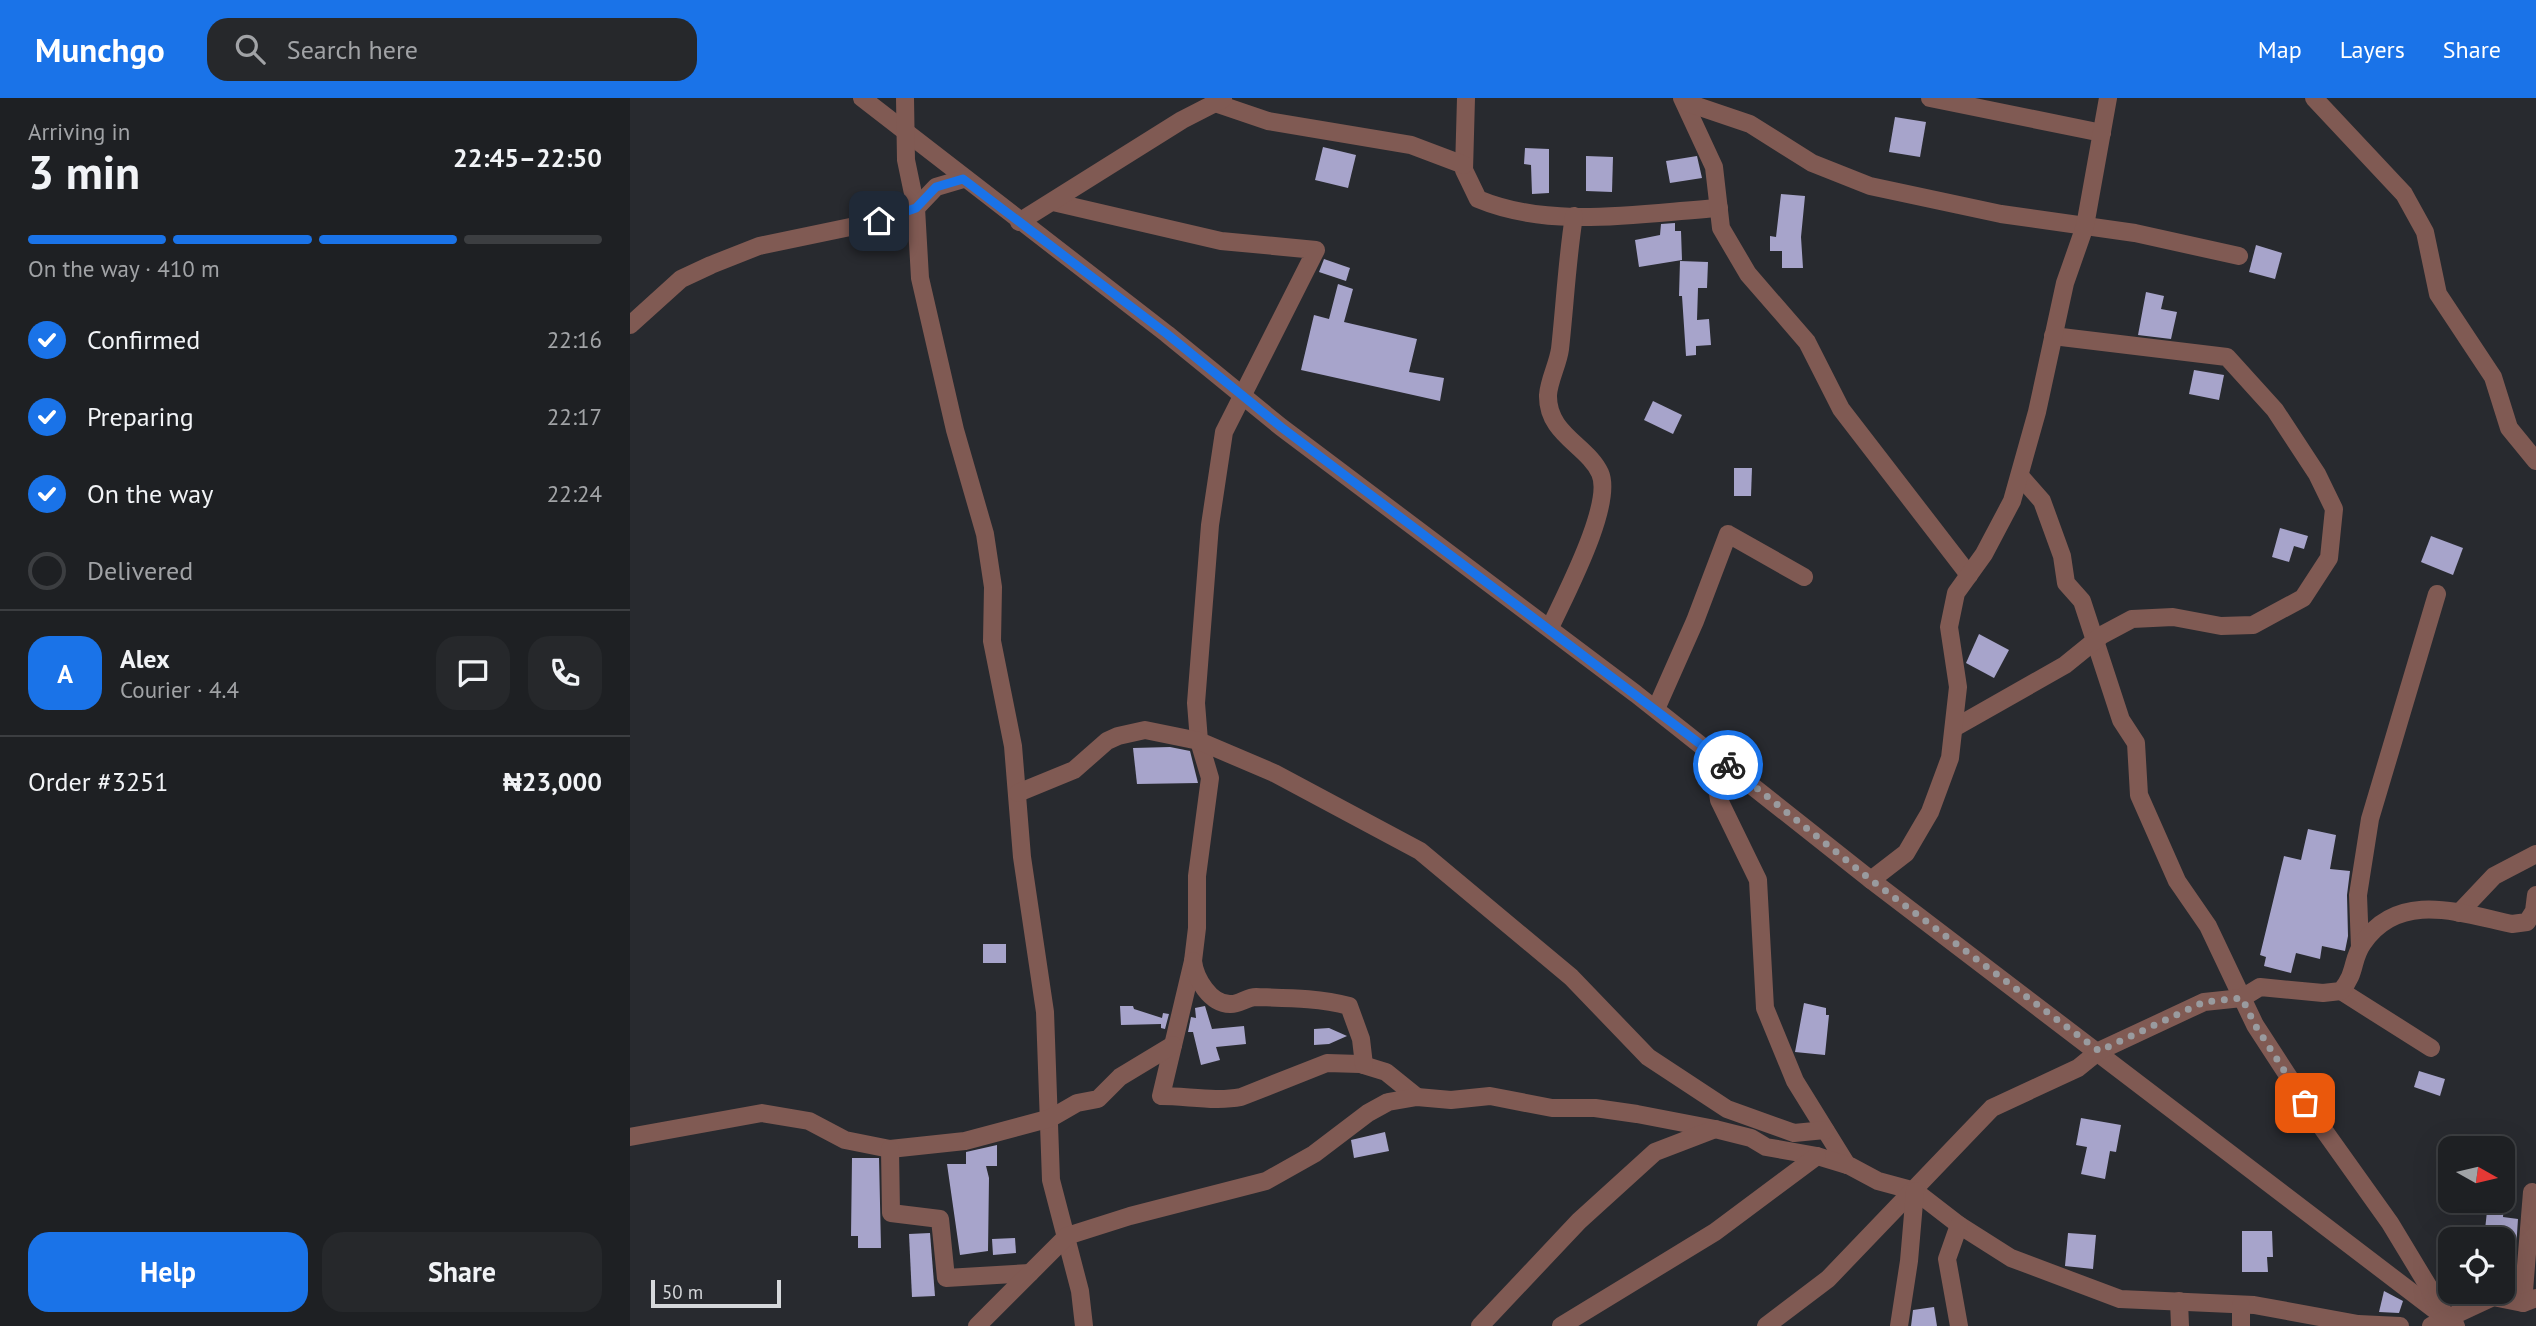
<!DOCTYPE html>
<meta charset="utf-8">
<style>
body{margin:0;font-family:"PT Sans",sans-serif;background:#26282b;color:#f1f3f6;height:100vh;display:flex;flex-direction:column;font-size:26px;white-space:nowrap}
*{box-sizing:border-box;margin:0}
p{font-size:23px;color:#a1a3a6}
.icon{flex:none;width:38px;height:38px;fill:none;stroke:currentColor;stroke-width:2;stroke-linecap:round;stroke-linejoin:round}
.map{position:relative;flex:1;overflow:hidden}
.drawer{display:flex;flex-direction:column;background:#1e2023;width:630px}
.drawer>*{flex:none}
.needle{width:46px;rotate:98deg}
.buttons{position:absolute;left:1808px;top:1038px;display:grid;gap:14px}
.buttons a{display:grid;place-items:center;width:77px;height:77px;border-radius:14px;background:#1e2023;box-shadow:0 7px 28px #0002,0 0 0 2px #3c3e41;font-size:35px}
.scale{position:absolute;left:21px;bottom:18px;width:130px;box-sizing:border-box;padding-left:7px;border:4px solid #d6d8db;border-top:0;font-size:19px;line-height:24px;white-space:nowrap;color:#d6d8db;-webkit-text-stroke:5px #282a2f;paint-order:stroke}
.pin{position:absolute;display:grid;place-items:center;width:60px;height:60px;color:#fff;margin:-30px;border-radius:14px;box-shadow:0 4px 10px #0006}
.courier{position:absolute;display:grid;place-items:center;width:70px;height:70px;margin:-35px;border:5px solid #1a73e8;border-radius:50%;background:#fff;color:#222;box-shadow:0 2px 9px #0007}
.overview em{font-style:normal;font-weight:700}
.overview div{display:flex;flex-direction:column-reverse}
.overview{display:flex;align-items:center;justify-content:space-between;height:119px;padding:0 28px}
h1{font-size:46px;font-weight:700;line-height:52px}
.bar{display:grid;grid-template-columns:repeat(4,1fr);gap:10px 7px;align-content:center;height:84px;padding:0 28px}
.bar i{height:9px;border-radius:5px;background:#3c3e41}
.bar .on{background:#1a73e8}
.bar p{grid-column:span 4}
.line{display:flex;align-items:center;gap:18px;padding:0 28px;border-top:2px solid #3c3e41}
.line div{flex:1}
.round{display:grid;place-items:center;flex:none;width:74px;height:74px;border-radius:21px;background:#26282b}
ol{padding:0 28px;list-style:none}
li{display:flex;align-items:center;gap:21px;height:77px}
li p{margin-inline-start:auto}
li .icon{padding:7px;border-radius:50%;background:#1a73e8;color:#fff;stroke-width:4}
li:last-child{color:#a1a3a6}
li i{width:38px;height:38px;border:4px solid #3c3e41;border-radius:50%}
.button{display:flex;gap:14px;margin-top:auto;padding:14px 28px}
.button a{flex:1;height:80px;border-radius:21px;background:#1a73e8;color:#fff;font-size:28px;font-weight:700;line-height:80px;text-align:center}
.button a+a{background:#26282b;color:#f1f3f6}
header{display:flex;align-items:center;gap:42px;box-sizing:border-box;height:98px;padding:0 35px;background:#1a73e8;color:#fff}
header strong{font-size:33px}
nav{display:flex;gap:38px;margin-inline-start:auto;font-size:24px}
.search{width:490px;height:63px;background:#26282b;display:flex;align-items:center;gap:18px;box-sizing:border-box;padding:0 24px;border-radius:21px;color:#a1a3a6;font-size:26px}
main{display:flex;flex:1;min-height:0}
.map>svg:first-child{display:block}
.building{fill:#a7a4cb}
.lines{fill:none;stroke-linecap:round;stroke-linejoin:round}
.minor{stroke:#805a53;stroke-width:18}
.done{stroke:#999b9f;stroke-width:7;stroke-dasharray:0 12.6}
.route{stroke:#1a73e8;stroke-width:9}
</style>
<header>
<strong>Munchgo</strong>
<div class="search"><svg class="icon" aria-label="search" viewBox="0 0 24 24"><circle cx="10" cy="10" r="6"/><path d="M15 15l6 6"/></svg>Search here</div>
<nav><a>Map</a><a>Layers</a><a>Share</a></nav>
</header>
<main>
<section class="drawer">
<div class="overview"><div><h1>3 min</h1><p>Arriving in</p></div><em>22:45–22:50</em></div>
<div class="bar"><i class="on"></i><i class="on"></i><i class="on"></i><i></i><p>On the way · 410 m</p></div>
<ol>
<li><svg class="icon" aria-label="check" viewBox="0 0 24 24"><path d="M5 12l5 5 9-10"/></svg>Confirmed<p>22:16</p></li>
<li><svg class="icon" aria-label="check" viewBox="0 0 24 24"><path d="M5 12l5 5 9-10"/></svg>Preparing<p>22:17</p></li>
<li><svg class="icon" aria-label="check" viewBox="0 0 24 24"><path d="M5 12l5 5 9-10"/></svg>On the way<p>22:24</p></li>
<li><i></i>Delivered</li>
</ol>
<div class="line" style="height:126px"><b class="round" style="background:#1a73e8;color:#fff">A</b><div><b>Alex</b><p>Courier · 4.4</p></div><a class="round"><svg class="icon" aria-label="chat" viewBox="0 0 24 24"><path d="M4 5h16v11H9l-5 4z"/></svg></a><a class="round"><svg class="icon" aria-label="phone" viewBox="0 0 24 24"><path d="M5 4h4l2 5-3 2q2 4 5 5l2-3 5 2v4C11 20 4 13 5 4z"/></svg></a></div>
<div class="line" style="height:91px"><div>Order #3251</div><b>₦23,000</b></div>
<div class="button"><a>Help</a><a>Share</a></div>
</section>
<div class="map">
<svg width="1906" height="1228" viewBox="0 0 1906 1228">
<rect width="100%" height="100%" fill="#282a2f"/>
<!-- building -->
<g class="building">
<polygon points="1265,19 1296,24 1290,59 1259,54"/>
<polygon points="693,49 726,57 718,90 685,82"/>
<polygon points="895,50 919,51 919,95 902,96 901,67 894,66"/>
<polygon points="956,58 983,59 982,94 956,93"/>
<polygon points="1067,58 1072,80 1040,85 1036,63"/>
<polygon points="1151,96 1175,98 1171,139 1173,170 1152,170 1152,153 1140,153 1140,138 1146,139"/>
<polygon points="1045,125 1045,133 1051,133 1052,162 1009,169 1005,142 1030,137 1031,126"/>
<polygon points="1626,147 1652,155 1645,181 1619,174"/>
<polygon points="694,161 720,170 716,183 689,174"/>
<polygon points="1050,163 1078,164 1077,190 1068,190 1067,222 1079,221 1081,247 1066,248 1066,257 1056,258 1052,198 1049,198"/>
<polygon points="708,186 723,191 714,224 787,241 779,274 814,280 810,303 671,272 684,217 699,221"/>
<polygon points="1516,194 1534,198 1531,211 1547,214 1541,241 1508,237"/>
<polygon points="1564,272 1594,277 1589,302 1559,296"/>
<polygon points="1023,303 1052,317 1043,336 1014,322"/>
<polygon points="1104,370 1122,370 1121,398 1104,398"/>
<polygon points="1650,430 1678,438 1674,451 1664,448 1659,464 1642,459"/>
<polygon points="1801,438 1833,450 1823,477 1791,464"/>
<polygon points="1349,536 1379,552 1364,580 1336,565"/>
<polygon points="540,649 560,653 568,685 507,686 503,650"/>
<polygon points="1678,731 1706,737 1700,771 1720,773 1717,797 1718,838 1715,853 1692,848 1690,861 1666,855 1661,875 1634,868 1636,859 1630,857 1654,758 1671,762"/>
<rect x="353" y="846" width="23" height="19"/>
<polygon points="1174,905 1196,910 1196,917 1199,917 1195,957 1165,954"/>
<polygon points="490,908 503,908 504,911 532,920 533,915 539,916 535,931 531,930 531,926 491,927"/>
<polygon points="575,908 582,931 614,928 616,946 586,949 590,962 571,967 563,934 558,934 561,919 566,920 565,910"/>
<polygon points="699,930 717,938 699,946 684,947 684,931"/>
<polygon points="1789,973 1815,981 1810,998 1784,989"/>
<polygon points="1451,1020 1491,1027 1486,1054 1480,1053 1475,1081 1451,1076 1457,1049 1446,1047"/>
<polygon points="755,1034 759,1053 724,1060 721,1042"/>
<polygon points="367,1047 367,1068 356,1068 359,1080 358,1153 330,1157 317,1066 336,1066 336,1054"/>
<polygon points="222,1060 249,1060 251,1150 228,1150 228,1138 221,1138"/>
<polygon points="1858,1104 1874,1106 1873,1119 1888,1121 1884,1181 1872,1180 1872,1141 1854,1141"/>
<polygon points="1612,1133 1642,1133 1643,1159 1637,1159 1638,1174 1612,1174"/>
<polygon points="300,1135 305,1198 282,1199 279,1136"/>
<polygon points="1438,1135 1466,1137 1463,1171 1435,1168"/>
<polygon points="385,1140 386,1155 363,1157 362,1141"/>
<polygon points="1754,1193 1773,1203 1769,1215 1749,1214"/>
<polygon points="1304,1209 1307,1228 1281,1228 1283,1212"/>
</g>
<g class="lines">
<!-- minor -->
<g class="minor">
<polyline points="232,0 537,236 651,329 1006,596 1241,782 1826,1228"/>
<polyline points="275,0 276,62 286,110 290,180 325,332 355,436 363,489 362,543 383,648 392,759 415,914 421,1082 450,1193 454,1228"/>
<path d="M836 0 834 72 848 101C922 132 1011 115 1089 110"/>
<polyline points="1052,0 1084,69 1091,130 1118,176 1177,244 1211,311 1339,477"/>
<polyline points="1300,0 1472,35"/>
<polyline points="1684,0 1774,96 1795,134 1808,196 1863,279 1879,330 1906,363"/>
<polyline points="1055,4 1120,26 1182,65 1240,88 1371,116 1505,135 1609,158"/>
<polyline points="585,5 638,23 781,47 834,67"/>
<path d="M423 104 591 143 686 152 594 334 580 427 566 605 569 643 580 680 567 778V830L563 863 531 998C557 998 586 1004 611 999L697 965 730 966 756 974 787 999"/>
<polyline points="389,124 552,22 593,1"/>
<polyline points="0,227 51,181 81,167 129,148 249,123 286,110 306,89 333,81"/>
<polyline points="1390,378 1412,403 1432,458 1436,485 1452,503 1491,622 1506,645 1509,697 1547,783 1578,828 1625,927 1688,1024 1760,1125 1812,1211"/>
<path d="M920 530C934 499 984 406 970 375 957 347 917 336 918 297 919 282 928 266 930 251 935 206 937 162 944 118"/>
<polyline points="1026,611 1065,523 1098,436 1174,479"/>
<polyline points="1324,630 1435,567 1472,537 1502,521 1543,519 1591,528 1623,527 1673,500 1699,460 1704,411 1687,376 1645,312 1597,259 1423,238"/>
<polyline points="1082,655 1089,702 1128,782 1135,910 1165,983 1217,1067"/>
<polyline points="388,695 444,672 477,643 488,638 515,632 569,643 644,675 790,753 941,879 1018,959 1097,1011 1164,1035 1195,1032"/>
<polyline points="1241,782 1276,755 1300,714 1320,660 1328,589 1319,529 1326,495 1354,456 1382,403 1407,314 1435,185 1455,128 1478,0"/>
<polyline points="1829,815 1864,778 1906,756"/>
<polyline points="1730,849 1728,797 1740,721 1807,496"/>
<path d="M563 863C565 880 580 906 600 906 608 907 617 899 626 899 657 900 689 900 719 908L731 941 734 967"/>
<polyline points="1711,893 1801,950"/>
<polyline points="0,1039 132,1015 179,1023 215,1042 260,1051 335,1043 421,1020 447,1005 468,1001 490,979 543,947"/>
<polyline points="260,1051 261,1115 310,1121 316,1180 400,1175"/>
<polyline points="1549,1203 1550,1228"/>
<polyline points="1893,1205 1902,1094"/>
<polyline points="347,1228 437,1138 500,1118 636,1083 684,1056 738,1015 758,1004 787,999 821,1002 860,998 922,1010 965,1010 1007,1016 1085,1031 1121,1040 1136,1049 1187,1058 1220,1068 1248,1083 1285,1093 1329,1127 1381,1160 1490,1201 1624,1207 1728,1226 1770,1228"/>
<polyline points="850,1228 949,1123 1025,1054 1085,1031"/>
<polyline points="931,1228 1085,1134 1187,1058"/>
<path d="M1136 1228 1198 1181 1362 1010 1448 970 1469 953 1574 904 1612 900 1630 889 1693 895 1711 893C1727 874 1721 862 1733 845 1769 792 1830 815 1882 826L1897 824 1904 813 1906 797"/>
<polyline points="1269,1228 1279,1163 1285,1093"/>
<polyline points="1329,1228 1317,1161 1329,1127"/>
<polyline points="1611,1228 1611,1207"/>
<polyline points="1801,1228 1863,1199 1893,1205 1906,1200"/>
</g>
</g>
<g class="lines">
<!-- done -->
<polyline class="done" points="1098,667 1241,782 1469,953 1574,904 1612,900 1625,927 1675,1005"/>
<!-- route -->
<polyline class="route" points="249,123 286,110 306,89 333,81 537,236 651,329 1098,667"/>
</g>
</svg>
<div class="buttons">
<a><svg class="needle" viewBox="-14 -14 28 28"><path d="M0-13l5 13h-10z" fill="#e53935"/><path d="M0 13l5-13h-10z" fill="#a1a3a6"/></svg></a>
<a><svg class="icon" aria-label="locate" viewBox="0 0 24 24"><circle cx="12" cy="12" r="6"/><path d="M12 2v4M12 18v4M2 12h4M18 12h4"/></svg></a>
</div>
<div class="scale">50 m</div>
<div class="pin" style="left:1675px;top:1005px;background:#ea580c"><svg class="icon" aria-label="bag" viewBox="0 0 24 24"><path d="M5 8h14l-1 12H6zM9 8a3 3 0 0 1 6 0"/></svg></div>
<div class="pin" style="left:249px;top:123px;background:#1f2937"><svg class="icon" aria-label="home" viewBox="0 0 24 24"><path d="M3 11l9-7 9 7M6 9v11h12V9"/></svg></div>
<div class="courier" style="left:1098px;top:667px"><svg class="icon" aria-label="bike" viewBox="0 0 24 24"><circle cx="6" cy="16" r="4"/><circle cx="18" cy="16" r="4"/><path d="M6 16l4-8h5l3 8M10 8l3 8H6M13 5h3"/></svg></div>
</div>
</main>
